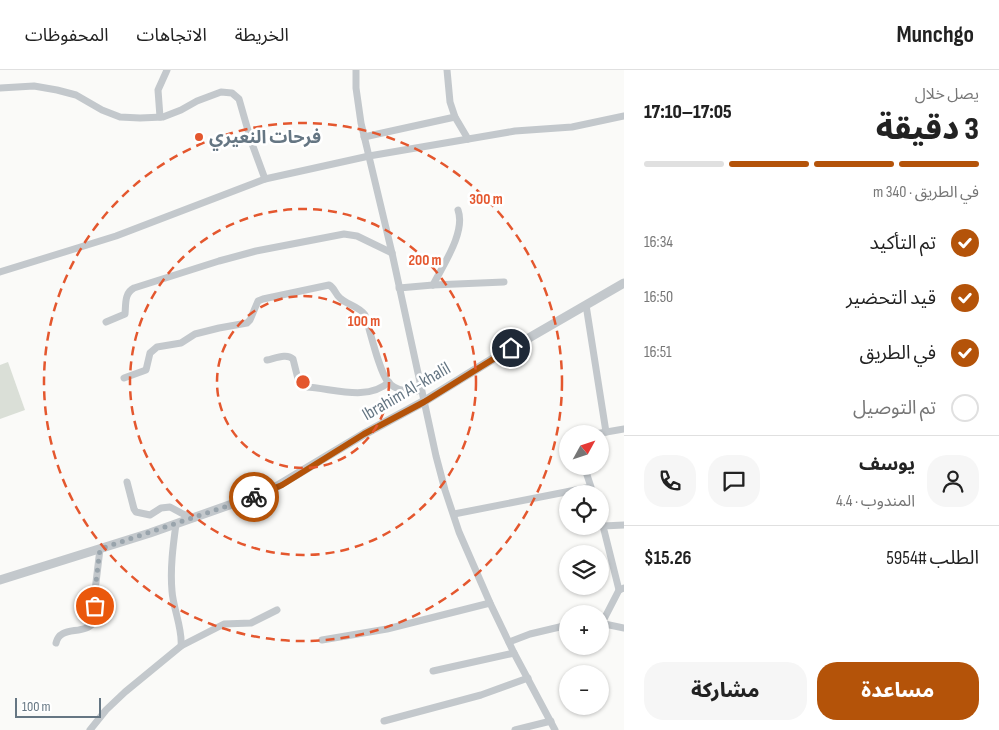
<!DOCTYPE html>
<html lang="ar">
<meta charset="utf-8">
<style>
body{margin:0;font-family:"Sofia Sans Condensed","Noto Sans Arabic",sans-serif;background:#f6f6f6;color:#222;direction:rtl;height:100vh;display:flex;flex-direction:column;font-size:19px;white-space:nowrap}
*{box-sizing:border-box;margin:0}
p{font-size:16px;color:#767676}
.icon{flex:none;width:28px;height:28px;fill:none;stroke:currentColor;stroke-width:2;stroke-linecap:round;stroke-linejoin:round}
.map{position:relative;flex:1;overflow:hidden;direction:ltr}
.details{display:flex;flex-direction:column;background:#fff;width:375px}
.details>*{flex:none}
.needle{width:32px;rotate:50deg}
.buttons{position:absolute;left:559px;top:355px;display:grid;gap:10px}
.buttons a{display:grid;place-items:center;width:50px;height:50px;border-radius:50%;background:#fff;box-shadow:0 1px 4px #0004;font-size:25px}
.scale{position:absolute;left:15px;bottom:12px;width:86px;box-sizing:border-box;padding-left:5px;border:2px solid #657683;border-top:0;font-size:14px;line-height:18px;white-space:nowrap;color:#657683;-webkit-text-stroke:4px #fff;paint-order:stroke}
.pin{position:absolute;display:grid;place-items:center;width:42px;height:42px;color:#fff;margin:-21px;border:2px solid #fff;border-radius:50%;box-shadow:0 1px 5px #0007}
.courier{position:absolute;display:grid;place-items:center;width:50px;height:50px;margin:-25px;border:4px solid #b45309;border-radius:50%;background:#fff;color:#222;box-shadow:0 1px 6px #0007}
.overview em{font-style:normal;font-weight:800}
.overview div{display:flex;flex-direction:column-reverse}
.overview{display:flex;align-items:center;justify-content:space-between;height:85px;padding:0 20px}
h1{font-size:32px;font-weight:800;line-height:38px}
.bar{display:grid;grid-template-columns:repeat(4,1fr);gap:8px 5px;align-content:center;height:60px;padding:0 20px}
.bar i{height:6px;border-radius:4px;background:#e0e0e0}
.bar .current{background:#b45309}
.bar p{grid-column:span 4}
.line{display:flex;align-items:center;gap:12px;padding:0 20px;border-top:1px solid #e0e0e0}
.line div{flex:1}
.round{display:grid;place-items:center;flex:none;width:52px;height:52px;border-radius:20px;background:#f6f6f6}
ol{padding:0 20px;list-style:none}
li{display:flex;align-items:center;gap:15px;height:55px}
li p{margin-inline-start:auto}
li .icon{padding:5px;border-radius:50%;background:#b45309;color:#fff;stroke-width:4}
li:last-child{color:#767676}
li i{width:28px;height:28px;border:2px solid #e0e0e0;border-radius:50%}
.action{display:flex;gap:10px;margin-top:auto;padding:10px 20px}
.action a{flex:1;height:58px;border-radius:20px;background:#b45309;color:#fff;font-size:20px;font-weight:800;line-height:58px;text-align:center}
.action a+a{background:#f6f6f6;color:#222}
header{display:flex;align-items:center;gap:30px;box-sizing:border-box;height:70px;padding:0 25px;background:#fff;border-bottom:1px solid #e0e0e0}
header strong{font-size:24px}
nav{display:flex;gap:28px;margin-inline-start:auto;font-size:18px}
main{display:flex;flex:1;min-height:0}
.map>svg:first-child{display:block}
.green{fill:#dadfd7}
.lines{fill:none;stroke-linecap:round;stroke-linejoin:round}
.minor{stroke:#c3c8cc;stroke-width:7}
.tertiary{stroke:#c3c8cc;stroke-width:9}
.done{stroke:#99a4ac;stroke-width:5;stroke-dasharray:0 9}
.route{stroke:#b45309;stroke-width:6}
.ring{fill:none;stroke:#e4572e;stroke-width:2.5;stroke-dasharray:9 6}
.poi-dot{fill:#e4572e;stroke:#fff;stroke-width:2}
.labels{text-anchor:middle;stroke-width:5;stroke-linejoin:round;paint-order:stroke}
.poi-label{font-size:18px;font-weight:bold;fill:#657683;stroke:#fff;text-anchor:start}
.street-label{font-size:18px;fill:#657683;stroke:#fff}
.centre{fill:#e4572e;stroke:#fff;stroke-width:2.5}
.ring-label{font-size:15px;text-anchor:middle;font-weight:bold;fill:#e4572e;stroke:#fff;stroke-width:5;stroke-linejoin:round;paint-order:stroke}
</style>
<header>
<strong>Munchgo</strong>
<nav><a>الخريطة</a><a>الاتجاهات</a><a>المحفوظات</a></nav>
</header>
<main>
<section class="details">
<div class="overview"><div><h1>3 دقيقة</h1><p>يصل خلال</p></div><em>17:05–17:10</em></div>
<div class="bar"><i class="current"></i><i class="current"></i><i class="current"></i><i></i><p>في الطريق · 340 m</p></div>
<ol>
<li><svg class="icon" aria-label="check" viewBox="0 0 24 24"><path d="M5 12l5 5 9-10"/></svg>تم التأكيد<p>16:34</p></li>
<li><svg class="icon" aria-label="check" viewBox="0 0 24 24"><path d="M5 12l5 5 9-10"/></svg>قيد التحضير<p>16:50</p></li>
<li><svg class="icon" aria-label="check" viewBox="0 0 24 24"><path d="M5 12l5 5 9-10"/></svg>في الطريق<p>16:51</p></li>
<li><i></i>تم التوصيل</li>
</ol>
<div class="line" style="height:90px"><a class="round"><svg class="icon" aria-label="person" viewBox="0 0 24 24"><circle cx="12" cy="8" r="4"/><path d="M4 21q1-7 8-7t8 7"/></svg></a><div><b>يوسف</b><p>المندوب · 4.4</p></div><a class="round"><svg class="icon" aria-label="chat" viewBox="0 0 24 24"><path d="M4 5h16v11H9l-5 4z"/></svg></a><a class="round"><svg class="icon" aria-label="phone" viewBox="0 0 24 24"><path d="M5 4h4l2 5-3 2q2 4 5 5l2-3 5 2v4C11 20 4 13 5 4z"/></svg></a></div>
<div class="line" style="height:65px"><div>الطلب #5954</div><b>$15.26</b></div>
<div class="action"><a>مساعدة</a><a>مشاركة</a></div>
</section>
<div class="map">
<svg width="624" height="660" viewBox="0 0 624 660">
<rect width="100%" height="100%" fill="#fafaf8"/>
<!-- green -->
<polygon class="green" points="8,292 25,340 0,349 0,295"/>
<g class="lines">
<!-- minor -->
<g class="minor">
<polyline points="356,0 356,18 361,53 392,183 436,386 445,420 459,462 490,533 514,583 555,660"/>
<polyline points="447,0 450,32 455,47 468,69"/>
<polyline points="0,18 34,16 57,20 76,25 102,40 120,47 140,48 163,47 181,40 197,31 221,22 232,23 239,29 251,71 265,109"/>
<polyline points="160,47 158,20 167,0"/>
<polyline points="364,67 455,47"/>
<polyline points="0,202 116,166 265,109 369,86 515,61 572,57 624,46"/>
<path d="M433 215C443 195 466 162 458 140"/>
<polyline points="399,218 433,215 504,212"/>
<polyline points="586,235 606,362"/>
<path d="M106 252 125 244C126 235 124 223 134 218L219 191 256 181 344 164 357 166 392 183"/>
<path d="M267 290C276 288 287 283 293 289L299 313 306 317C332 318 367 332 389 312"/>
<path d="M124 308 146 300 150 283 157 277 181 273 195 264 219 258 247 253 250 250 258 231 263 229 329 215C335 218 335 224 340 228 347 235 359 236 365 245 370 260 379 301 388 312 396 321 410 323 421 320"/>
<polyline points="595,364 624,359"/>
<polyline points="127,412 134,439 136,442 150,445 161,438 170,437 183,444 194,448"/>
<polyline points="454,444 591,417 584,396"/>
<polyline points="600,447 603,456 624,455"/>
<polyline points="603,456 619,520"/>
<polyline points="600,553 624,558"/>
<polyline points="602,553 619,520 624,518"/>
<polyline points="322,570 387,559 490,533"/>
<polyline points="509,572 530,564 568,555"/>
<path d="M56 573C60 554 85 567 96 550L94 529 100 479"/>
<polyline points="181,576 224,554 251,553 277,540"/>
<polyline points="433,601 514,583"/>
<polyline points="384,651 481,625 528,608"/>
<path d="M90 660 106 640 125 622 181 576C183 560 173 538 172 521 170 499 173 476 176 454"/>
<polyline points="515,660 551,651"/>
</g>
<!-- tertiary -->
<polyline class="tertiary" points="0,510 150,463 269,421 364,364 423,332 496,287 624,213"/>
</g>
<g class="lines">
<!-- done -->
<polyline class="done" points="95,536 94,529 100,479 254,427"/>
<!-- route -->
<polyline class="route" points="254,427 282,415 364,364 424,332 511,278"/>
</g>
<!-- distance rings -->
<g class="ring">
<circle cx="303" cy="312" r="86"/>
<circle cx="303" cy="312" r="173"/>
<circle cx="303" cy="312" r="259"/>
</g>
<!-- markers -->
<circle class="poi-dot" cx="199" cy="67" r="5"/>
<g class="labels">
<!-- poi labels -->
<g class="poi-label">
<text x="209" y="73">فرحات النعيري</text>
</g>
<!-- street labels -->
<g class="street-label">
<text transform="translate(406 321) rotate(-30)" y="6">Ibrahim Al-khalil</text>
</g>
</g>
<circle cx="303" cy="312" r="8" class="centre"/>
<g class="ring-label">
<text x="486" y="134">300 m</text>
<text x="425" y="195">200 m</text>
<text x="364" y="256">100 m</text>
</g>
</svg>
<div class="buttons">
<a><svg class="needle" viewBox="-14 -14 28 28"><path d="M0-13l5 13h-10z" fill="#e53935"/><path d="M0 13l5-13h-10z" fill="#767676"/></svg></a>
<a><svg class="icon" aria-label="locate" viewBox="0 0 24 24"><circle cx="12" cy="12" r="6"/><path d="M12 2v4M12 18v4M2 12h4M18 12h4"/></svg></a>
<a><svg class="icon" aria-label="layers" viewBox="0 0 24 24"><path d="M12 4l9 5-9 5-9-5zM3 14l9 5 9-5"/></svg></a>
<a>+</a>
<a>−</a>
</div>
<div class="scale">100 m</div>
<div class="pin" style="left:95px;top:536px;background:#ea580c"><svg class="icon" aria-label="bag" viewBox="0 0 24 24"><path d="M5 8h14l-1 12H6zM9 8a3 3 0 0 1 6 0"/></svg></div>
<div class="pin" style="left:511px;top:278px;background:#1f2937"><svg class="icon" aria-label="home" viewBox="0 0 24 24"><path d="M3 11l9-7 9 7M6 9v11h12V9"/></svg></div>
<div class="courier" style="left:254px;top:427px"><svg class="icon" aria-label="bike" viewBox="0 0 24 24"><circle cx="6" cy="16" r="4"/><circle cx="18" cy="16" r="4"/><path d="M6 16l4-8h5l3 8M10 8l3 8H6M13 5h3"/></svg></div>
</div>
</main>
